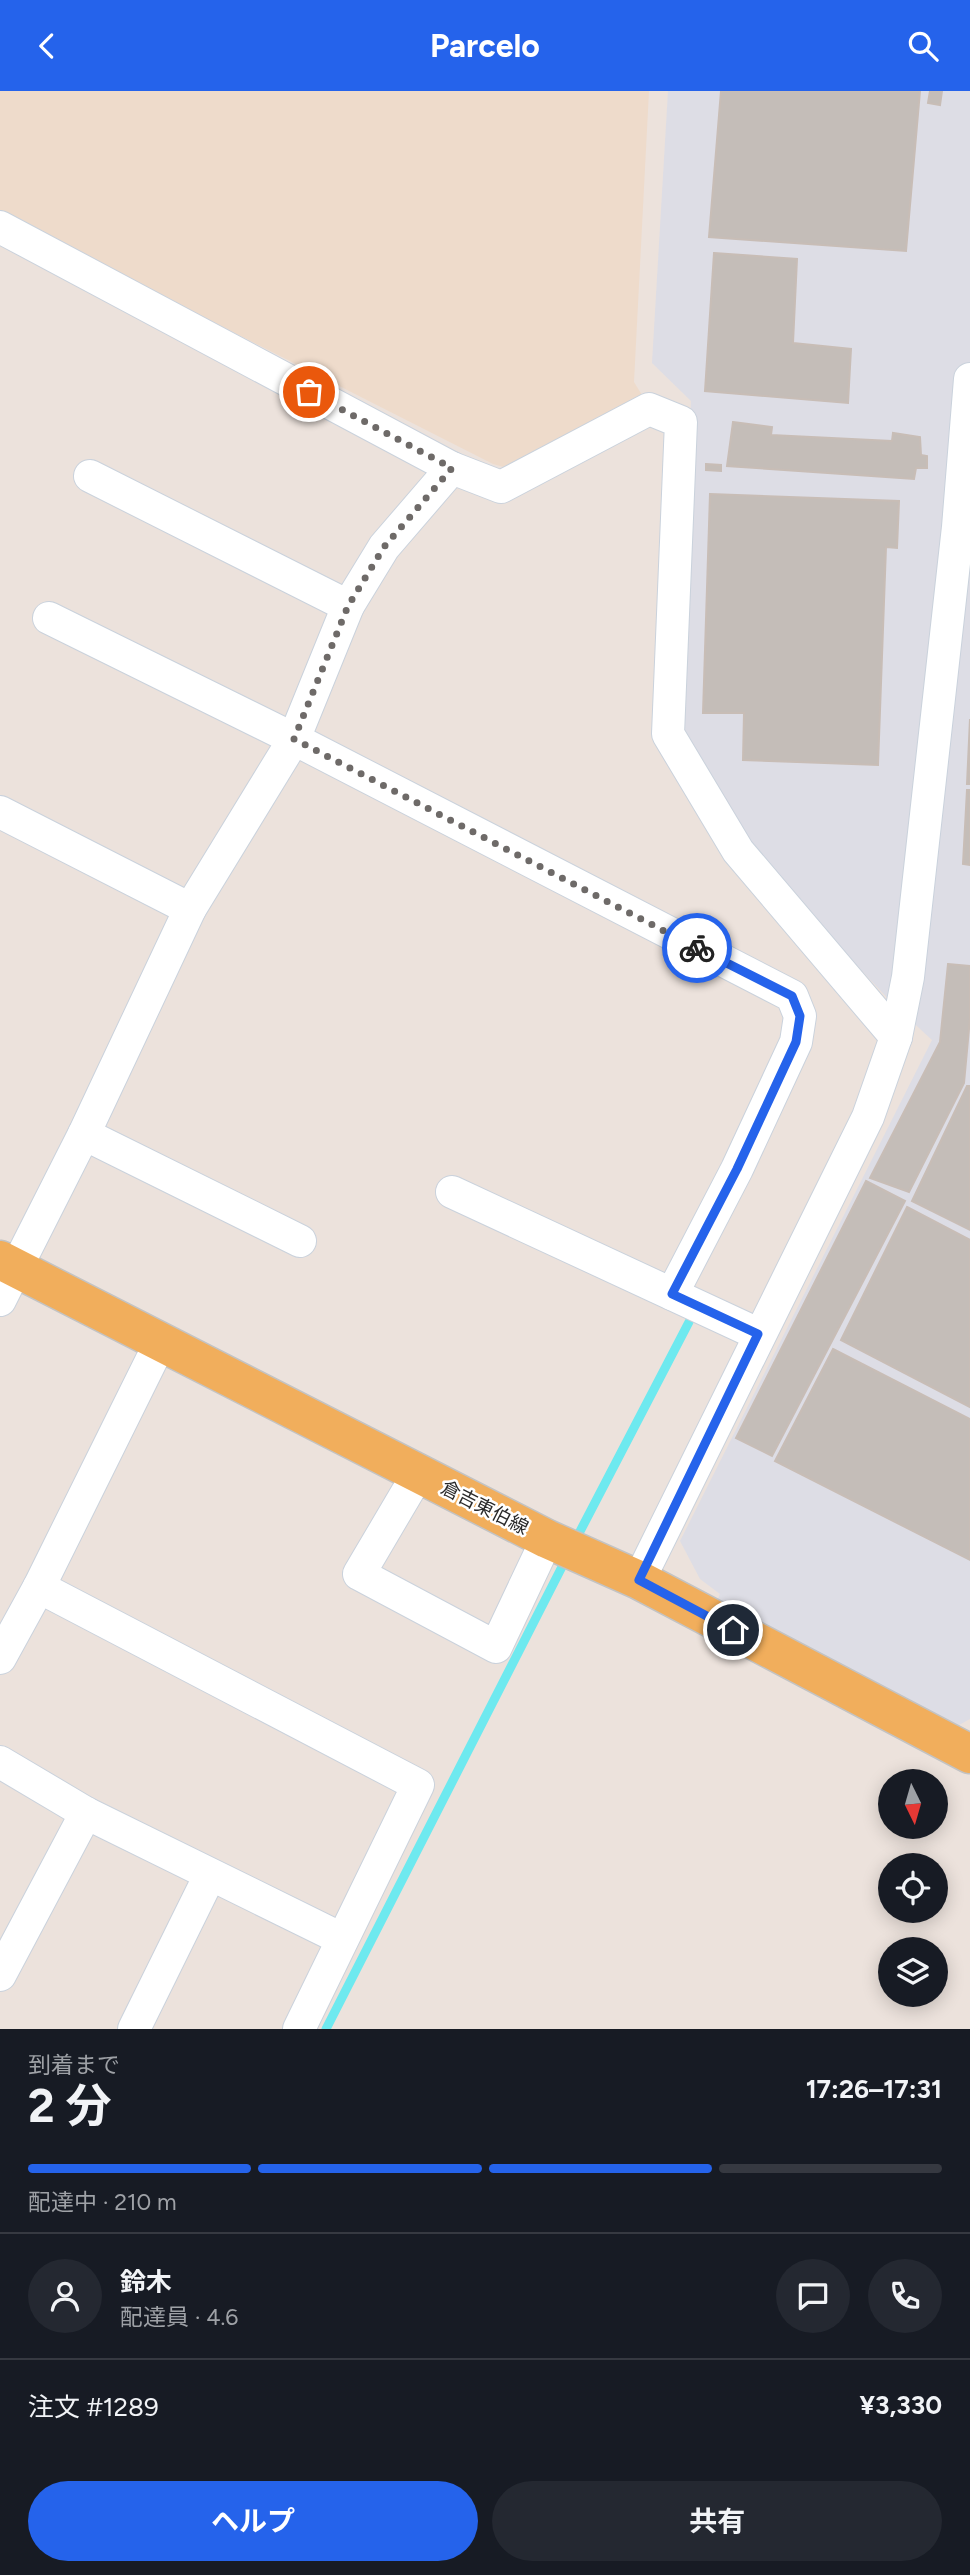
<!DOCTYPE html>
<html lang="ja">
<meta charset="utf-8">
<style>
body{margin:0;font-family:Figtree,"Noto Sans JP",sans-serif;background:#242831;color:#f1f3f6;height:100vh;display:flex;flex-direction:column;font-size:26px;white-space:nowrap}
*{box-sizing:border-box;margin:0}
p{font-size:23px;color:#9ea1a6}
.icon{flex:none;width:38px;height:38px;fill:none;stroke:currentColor;stroke-width:2;stroke-linecap:round;stroke-linejoin:round}
.map{position:relative;height:1938px;overflow:hidden}
.details{display:flex;flex-direction:column;background:#171b24;flex:1}
.details>*{flex:none}
.needle{width:46px;rotate:175deg}
.fabs{position:absolute;left:878px;top:1678px;display:grid;gap:14px}
.fabs a{display:grid;place-items:center;width:70px;height:70px;border-radius:50%;background:#171b24;box-shadow:0 4px 18px #0003;font-size:35px}
.pin{position:absolute;display:grid;place-items:center;width:60px;height:60px;color:#fff;margin:-30px;border:4px solid #fff;border-radius:50%;box-shadow:0 2px 7px #0007}
.courier{position:absolute;display:grid;place-items:center;width:70px;height:70px;margin:-35px;border:5px solid #2563eb;border-radius:50%;background:#fff;color:#222;box-shadow:0 2px 9px #0007}
.summary em{font-style:normal;font-weight:700}
.summary div{display:flex;flex-direction:column-reverse}
.summary{display:flex;align-items:center;justify-content:space-between;height:119px;padding:0 28px}
h1{font-size:46px;font-weight:700;line-height:52px}
.bar{display:grid;grid-template-columns:repeat(4,1fr);gap:10px 7px;align-content:center;height:84px;padding:0 28px}
.bar i{height:9px;border-radius:5px;background:#363941}
.bar .selected{background:#2563eb}
.bar p{grid-column:span 4}
.line{display:flex;align-items:center;gap:18px;padding:0 28px;border-top:2px solid #363941}
.line div{flex:1}
.round{display:grid;place-items:center;flex:none;width:74px;height:74px;border-radius:37px;background:#242831}
.button{display:flex;gap:14px;margin-top:auto;padding:14px 28px}
.button a{flex:1;height:80px;border-radius:42px;background:#2563eb;color:#fff;font-size:28px;font-weight:700;line-height:80px;text-align:center}
.button a+a{background:#242831;color:#f1f3f6}
header{display:flex;justify-content:space-between;align-items:center;height:91px;padding:0 28px;background:#2563eb;color:#fff;font-size:32px;font-weight:700}
.map>svg:first-child{display:block}
.industrial{fill:#dddde5}
.education{fill:#eedbcb}
.lines{fill:none;stroke-linecap:round;stroke-linejoin:round}
.stream{stroke:#6ee9ef;stroke-width:9}
.building{fill:#c4bdb8;stroke:#c8bdb6;stroke-width:2}
.minor-casing{stroke:#cad2dc;stroke-width:34}
.major-casing{stroke:#c3c3c3;stroke-width:41}
.minor{stroke:#fff;stroke-width:32}
.major{stroke:#f1ae5c;stroke-width:38}
.done{stroke:#6e6a68;stroke-width:7;stroke-dasharray:0 12.6}
.route{stroke:#2563eb;stroke-width:9}
.labels{text-anchor:middle;stroke-width:5;stroke-linejoin:round;paint-order:stroke}
.street-label{font-size:19px;fill:#2a2a2a;stroke:#fff}
</style>
<header><svg class="icon" aria-label="back" viewBox="0 0 24 24"><path d="M15 5l-7 7 7 7"/></svg>Parcelo<svg class="icon" aria-label="search" viewBox="0 0 24 24"><circle cx="10" cy="10" r="6"/><path d="M15 15l6 6"/></svg></header>
<div class="map">
<svg width="970" height="1938" viewBox="0 0 970 1938">
<rect width="100%" height="100%" fill="#ece2dc"/>
<!-- industrial -->
<polygon class="industrial" points="668,0 970,0 970,1628 959,1634 716,1513 720,1503 700,1488 680,1450 932,949 892,912 768,779 673,639 691,310 652,272"/>
<!-- education -->
<polygon class="education" points="0,0 649,0 634,291 645,309 507,377 493,373 0,123"/>
<g class="lines">
<!-- stream -->
<g class="stream">
<polyline points="575,1450 689,1231"/>
<polyline points="326,1938 567,1466"/>
</g>
</g>
<!-- building -->
<g class="building">
<polygon points="721,0 920,0 906,160 709,146"/>
<polygon points="930,0 942,0 940,14 928,12"/>
<polygon points="714,162 797,168 793,252 851,258 848,312 705,300"/>
<polygon points="733,331 772,336 771,344 892,350 893,342 920,346 921,364 927,365 927,377 916,377 914,388 727,375"/>
<polygon points="706,373 721,374 721,380 706,379"/>
<polygon points="710,403 899,410 897,457 886,456 878,674 743,669 744,622 703,622"/>
<polygon points="970,628 970,693 967,693"/>
<polygon points="967,699 970,699 970,774 963,773"/>
<polygon points="948,873 970,875 970,927 964,992 909,1101 870,1087 940,951"/>
<polygon points="967,995 970,995 970,1139 912,1110"/>
<polygon points="866,1090 905,1110 772,1365 736,1347"/>
<polygon points="907,1116 970,1149 970,1316 841,1249"/>
<polygon points="833,1258 970,1328 970,1469 775,1370"/>
</g>
<g class="lines">
<!-- minor casing -->
<g class="minor-casing">
<g id="minor">
<polyline points="0,136 452,377 501,396 649,318 681,331 668,643 738,760 896,946"/>
<polyline points="90,385 348,515"/>
<polyline points="49,527 294,648 792,905 800,925 796,951 737,1078 672,1203"/>
<polyline points="0,721 190,818"/>
<polyline points="84,1043 300,1150"/>
<polyline points="452,1101 758,1243"/>
<polyline points="0,1209 84,1043 190,818 294,648 348,515 384,456 452,377"/>
<polyline points="418,1383 359,1483 496,1556 547,1448"/>
<polyline points="639,1489 868,1026 896,946 908,886 958,436 970,288"/>
<polyline points="39,1496 418,1694 299,1938"/>
<polyline points="0,1567 39,1496 161,1250"/>
<polyline points="0,1671 86,1722 342,1848"/>
<polyline points="0,1884 86,1722"/>
<polyline points="134,1938 210,1784"/>
</g>
</g>
<!-- major casing -->
<g class="major-casing">
<polyline id="major" points="0,1169 547,1448 639,1489 970,1663"/>
</g>
<!-- minor -->
<use href="#minor" class="minor"/>
<!-- major -->
<use href="#major" class="major"/>
</g>
<g class="lines">
<!-- done -->
<polyline class="done" points="309,301 452,377 384,456 348,515 294,648 697,857"/>
<!-- route -->
<polyline class="route" points="697,857 792,905 800,925 796,951 737,1078 672,1203 758,1243 639,1489 733,1539"/>
</g>
<g class="labels">
<!-- street labels -->
<g class="street-label">
<text transform="translate(485 1416) rotate(27)" y="7">倉吉東伯線</text>
</g>
</g>
</svg>
<div class="fabs">
<a><svg class="needle" viewBox="-14 -14 28 28"><path d="M0-13l5 13h-10z" fill="#e53935"/><path d="M0 13l5-13h-10z" fill="#9ea1a6"/></svg></a>
<a><svg class="icon" aria-label="locate" viewBox="0 0 24 24"><circle cx="12" cy="12" r="6"/><path d="M12 2v4M12 18v4M2 12h4M18 12h4"/></svg></a>
<a><svg class="icon" aria-label="layers" viewBox="0 0 24 24"><path d="M12 4l9 5-9 5-9-5zM3 14l9 5 9-5"/></svg></a>
</div>
<div class="pin" style="left:309px;top:301px;background:#ea580c"><svg class="icon" aria-label="bag" viewBox="0 0 24 24"><path d="M5 8h14l-1 12H6zM9 8a3 3 0 0 1 6 0"/></svg></div>
<div class="pin" style="left:733px;top:1539px;background:#1f2937"><svg class="icon" aria-label="home" viewBox="0 0 24 24"><path d="M3 11l9-7 9 7M6 9v11h12V9"/></svg></div>
<div class="courier" style="left:697px;top:857px"><svg class="icon" aria-label="bike" viewBox="0 0 24 24"><circle cx="6" cy="16" r="4"/><circle cx="18" cy="16" r="4"/><path d="M6 16l4-8h5l3 8M10 8l3 8H6M13 5h3"/></svg></div>
</div>
<section class="details">
<div class="summary"><div><h1>2 分</h1><p>到着まで</p></div><em>17:26–17:31</em></div>
<div class="bar"><i class="selected"></i><i class="selected"></i><i class="selected"></i><i></i><p>配達中 · 210 m</p></div>
<div class="line" style="height:126px"><a class="round"><svg class="icon" aria-label="person" viewBox="0 0 24 24"><circle cx="12" cy="8" r="4"/><path d="M4 21q1-7 8-7t8 7"/></svg></a><div><b>鈴木</b><p>配達員 · 4.6</p></div><a class="round"><svg class="icon" aria-label="chat" viewBox="0 0 24 24"><path d="M4 5h16v11H9l-5 4z"/></svg></a><a class="round"><svg class="icon" aria-label="phone" viewBox="0 0 24 24"><path d="M5 4h4l2 5-3 2q2 4 5 5l2-3 5 2v4C11 20 4 13 5 4z"/></svg></a></div>
<div class="line" style="height:91px"><div>注文 #1289</div><b>¥3,330</b></div>
<div class="button"><a>ヘルプ</a><a>共有</a></div>
</section>
